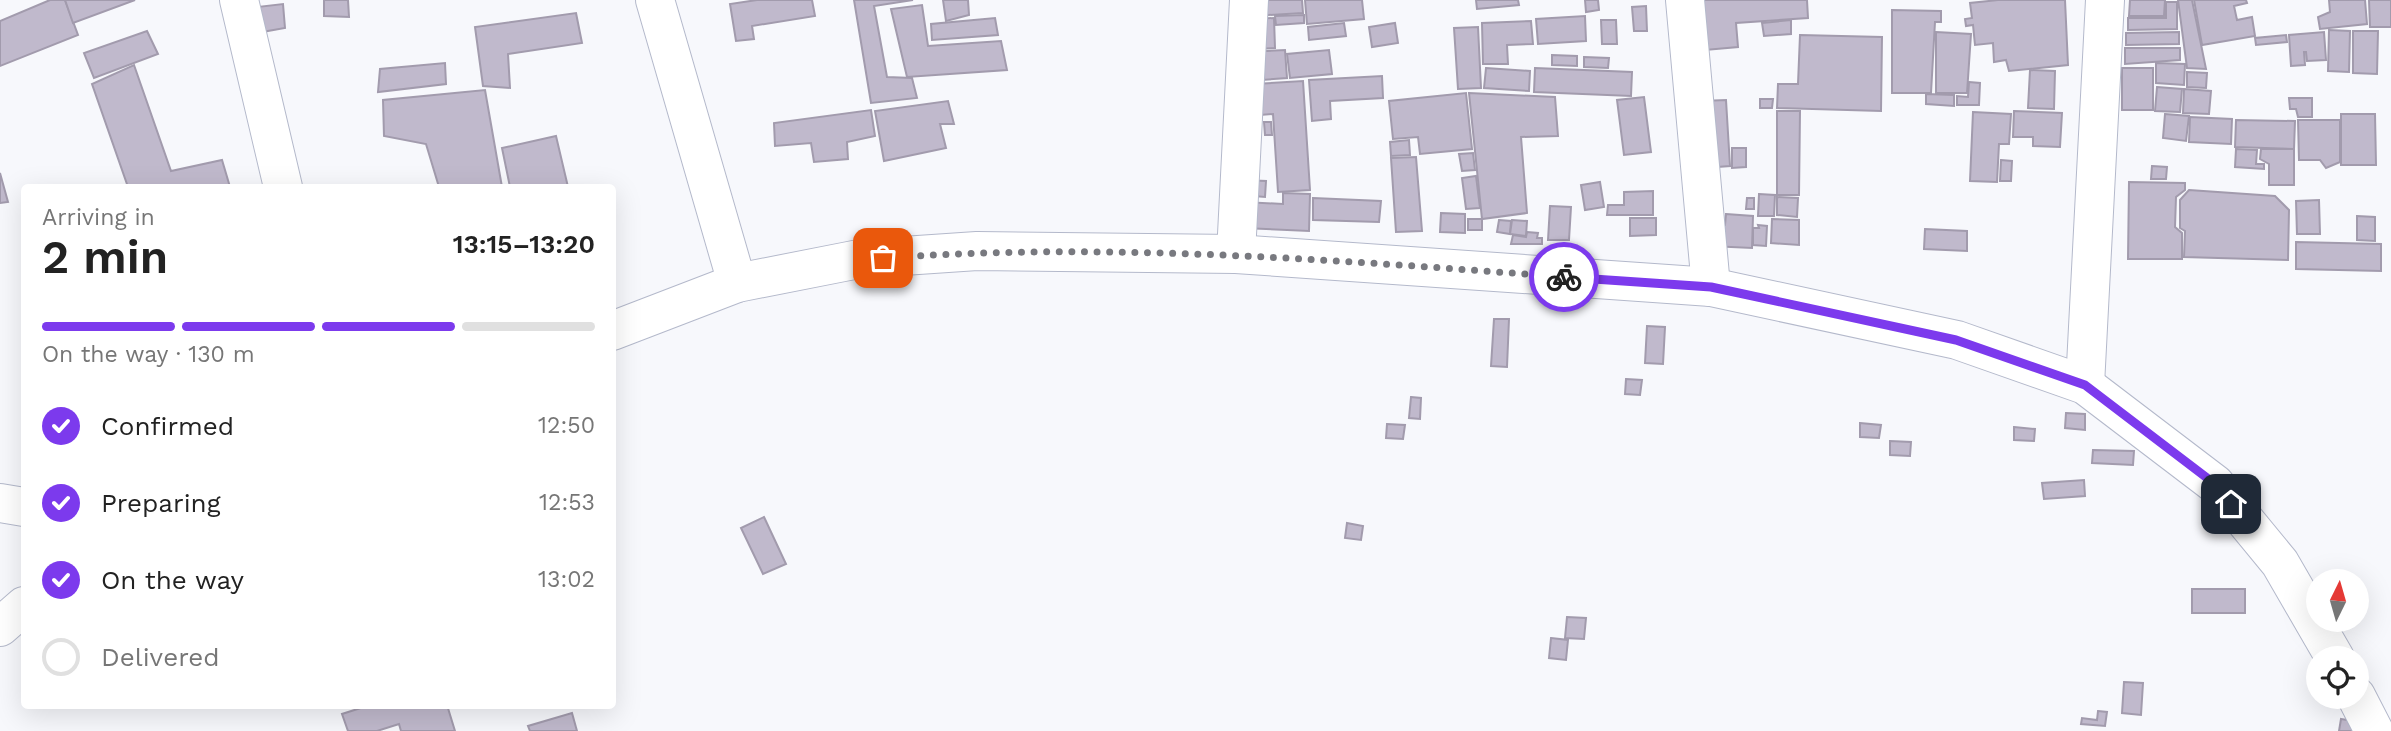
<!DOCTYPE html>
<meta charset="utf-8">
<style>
body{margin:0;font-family:"Work Sans",sans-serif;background:#f2f2f2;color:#222;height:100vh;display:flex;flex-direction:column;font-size:26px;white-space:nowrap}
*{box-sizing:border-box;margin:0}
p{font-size:23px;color:#767676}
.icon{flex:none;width:38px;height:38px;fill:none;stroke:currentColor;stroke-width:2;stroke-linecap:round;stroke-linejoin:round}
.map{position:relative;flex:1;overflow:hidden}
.sheet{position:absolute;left:21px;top:184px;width:595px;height:525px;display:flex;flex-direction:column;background:#fff;border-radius:7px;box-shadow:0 7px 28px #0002}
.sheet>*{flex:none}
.needle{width:46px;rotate:5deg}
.controls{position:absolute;left:2306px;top:569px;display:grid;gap:14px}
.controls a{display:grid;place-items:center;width:63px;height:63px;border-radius:50%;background:#fff;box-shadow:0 7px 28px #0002;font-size:35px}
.pin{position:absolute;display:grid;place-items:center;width:60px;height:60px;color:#fff;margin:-30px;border-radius:14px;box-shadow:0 4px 10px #0006}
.courier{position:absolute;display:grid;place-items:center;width:70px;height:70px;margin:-35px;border:5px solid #7c3aed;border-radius:50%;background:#fff;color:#222;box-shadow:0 2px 9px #0007}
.overview em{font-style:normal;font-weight:600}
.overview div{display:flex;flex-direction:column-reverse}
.overview{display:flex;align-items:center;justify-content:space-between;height:119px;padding:0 21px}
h1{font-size:46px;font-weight:600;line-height:52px}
.bar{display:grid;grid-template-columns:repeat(4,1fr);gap:10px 7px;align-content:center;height:84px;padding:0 21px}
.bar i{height:9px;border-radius:5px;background:#e0e0e0}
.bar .current{background:#7c3aed}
.bar p{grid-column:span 4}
ol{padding:0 21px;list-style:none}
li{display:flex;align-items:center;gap:21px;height:77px}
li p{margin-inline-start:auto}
li .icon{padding:7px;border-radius:50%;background:#7c3aed;color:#fff;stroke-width:4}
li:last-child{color:#767676}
li i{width:38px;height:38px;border:4px solid #e0e0e0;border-radius:50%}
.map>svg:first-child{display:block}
.building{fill:#c0b9cc;stroke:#a29bad;stroke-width:2}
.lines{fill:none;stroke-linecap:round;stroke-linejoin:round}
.minor-casing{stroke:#b4b9cb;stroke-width:40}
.minor{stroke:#fff;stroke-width:38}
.done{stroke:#78797f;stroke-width:7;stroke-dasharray:0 12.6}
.route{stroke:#7c3aed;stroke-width:9}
</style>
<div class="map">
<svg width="2391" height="731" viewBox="0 0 2391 731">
<rect width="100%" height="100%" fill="#f7f8fc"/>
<!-- building -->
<g class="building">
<polygon points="50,0 65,0 78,35 0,66 0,21"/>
<polygon points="65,0 135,0 73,23"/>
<polygon points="324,0 348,0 349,17 324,16"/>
<polygon points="757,0 812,0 815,16 752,26 754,39 736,41 730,4"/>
<polygon points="854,0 913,0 874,6 887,77 912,78 917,98 871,103"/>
<polygon points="943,0 968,0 969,15 946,21"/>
<polygon points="1251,0 1302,0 1303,13 1252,16"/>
<polygon points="1305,0 1362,0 1364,19 1307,24"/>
<polygon points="1476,0 1518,0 1519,5 1477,9"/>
<polygon points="1585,0 1598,0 1599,10 1586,12"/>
<polygon points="1691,0 1807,0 1808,18 1736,23 1738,47 1694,51"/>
<polygon points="1998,0 2065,0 2068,65 2009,71 2006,60 1994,62 1993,43 1975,45 1973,25 1966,26 1965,19 1972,18 1970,3"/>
<polygon points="2130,0 2165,0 2164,16 2129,16"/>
<polygon points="2178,0 2192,0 2206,69 2187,68"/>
<polygon points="2194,0 2246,0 2247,3 2234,6 2237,20 2252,17 2255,36 2202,45"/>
<polygon points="2329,0 2365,0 2367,24 2320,29 2318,17 2330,12"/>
<polygon points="2369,0 2391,0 2391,27 2370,27"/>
<polygon points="2166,2 2177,2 2177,29 2128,30 2128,18 2166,18"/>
<polygon points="283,4 285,28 262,32 257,7"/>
<polygon points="922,5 928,46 1001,41 1007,70 907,77 891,9"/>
<polygon points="1646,6 1647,31 1634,31 1632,7"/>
<polygon points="1892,10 1941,11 1941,22 1935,22 1931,93 1892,93"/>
<polygon points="576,13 582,43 508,54 510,88 483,86 475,27"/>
<polygon points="1304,15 1304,23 1276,25 1275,16"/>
<polygon points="1585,16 1586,41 1538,44 1536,19"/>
<polygon points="995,18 998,35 932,40 931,24"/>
<polygon points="1274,18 1275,48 1254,49 1252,19"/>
<polygon points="1601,20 1616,20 1617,44 1602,44"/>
<polygon points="1791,20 1791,34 1764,36 1762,23"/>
<polygon points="1531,21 1533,44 1507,45 1508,64 1483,64 1482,23"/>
<polygon points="1344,23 1346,36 1309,40 1308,27"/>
<polygon points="1395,23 1398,43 1372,47 1369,27"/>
<polygon points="1478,27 1481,88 1458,89 1454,28"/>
<polygon points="2329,30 2350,31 2349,72 2328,71"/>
<polygon points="147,31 158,54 94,78 84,53"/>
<polygon points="2353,31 2378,31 2377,74 2353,73"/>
<polygon points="1936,32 1971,34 1967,93 1936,93"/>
<polygon points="2179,32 2179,44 2126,45 2126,33"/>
<polygon points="2324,32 2326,60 2307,61 2306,52 2304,52 2305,65 2291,66 2289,35"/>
<polygon points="1800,35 1882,37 1881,111 1777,108 1778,84 1798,84"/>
<polygon points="2286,35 2287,42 2256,45 2255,38"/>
<polygon points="2125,48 2180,48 2180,60 2125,64"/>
<polygon points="1285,50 1287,78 1248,81 1246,52"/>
<polygon points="1329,50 1332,74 1290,78 1287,54"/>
<polygon points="1552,55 1577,56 1577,66 1552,65"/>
<polygon points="1584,57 1609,58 1608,68 1584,67"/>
<polygon points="445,63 446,84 378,92 380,69"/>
<polygon points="2156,63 2185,64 2184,85 2156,83"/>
<polygon points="134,65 171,171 222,160 230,187 128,187 92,84"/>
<polygon points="1486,68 1530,71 1529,91 1484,88"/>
<polygon points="1535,68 1632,72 1631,96 1534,92"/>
<rect x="2122" y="68" width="31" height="42"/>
<polygon points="2030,70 2055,71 2054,109 2028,108"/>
<polygon points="2187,72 2207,73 2206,88 2187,87"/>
<polygon points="1382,76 1383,98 1330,101 1331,119 1312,121 1309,80"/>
<polygon points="1303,81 1310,190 1278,192 1273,114 1260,115 1238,85"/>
<polygon points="1969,82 1980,83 1979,105 1957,105 1957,96 1968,97"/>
<polygon points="2157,87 2182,89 2180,112 2155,111"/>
<polygon points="2184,89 2211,91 2209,114 2183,113"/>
<polygon points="485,90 502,187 439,187 426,144 384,136 383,100"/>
<polygon points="1466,93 1472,149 1420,154 1418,137 1393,139 1389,101"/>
<polygon points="1469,93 1555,97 1558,136 1521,137 1527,213 1482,219"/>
<polygon points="1926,94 1954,95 1954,106 1926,104"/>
<polygon points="1644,97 1651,152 1624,155 1617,100"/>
<polygon points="2289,98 2312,98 2312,117 2298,117 2296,109 2290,109"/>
<polygon points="1760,99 1773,99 1772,108 1760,108"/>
<polygon points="1726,100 1730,166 1704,168 1701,101"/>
<polygon points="948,101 954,124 940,124 946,148 884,161 875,111"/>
<polygon points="871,110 875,136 847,142 848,159 814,162 811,143 775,146 774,123"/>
<polygon points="1777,111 1800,111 1799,195 1777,195"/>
<polygon points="2014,111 2062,113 2060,147 2033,146 2033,137 2013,137"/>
<polygon points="1973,112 2011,114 2009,144 1999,144 1997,182 1970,181"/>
<polygon points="2165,114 2189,116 2186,141 2163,138"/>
<polygon points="2341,114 2375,114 2376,165 2341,165"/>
<polygon points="2190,117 2232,119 2231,144 2189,142"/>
<polygon points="2236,120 2295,121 2294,149 2235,147"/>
<polygon points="2298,120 2340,120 2340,162 2326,168 2320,160 2299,160"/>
<polygon points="1264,122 1271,122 1272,135 1265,135"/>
<polygon points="556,136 568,187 510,187 502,148"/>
<polygon points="1409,140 1410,155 1391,156 1390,142"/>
<polygon points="1732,148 1746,148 1746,167 1732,168"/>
<polygon points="2236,149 2257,150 2256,164 2264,164 2264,169 2235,167"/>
<polygon points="2261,149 2294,149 2294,185 2269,185 2269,164 2260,159"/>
<polygon points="1473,153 1475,170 1462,171 1459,154"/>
<polygon points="1416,157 1422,231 1396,232 1391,158"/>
<polygon points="2001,160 2012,161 2011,181 2000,181"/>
<polygon points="2152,166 2167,167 2166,179 2151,179"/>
<polygon points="0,173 8,202 0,203"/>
<polygon points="1476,176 1480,208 1466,209 1462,178"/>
<polygon points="1243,180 1266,181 1265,197 1241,195"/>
<polygon points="1600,182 1604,207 1585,210 1581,185"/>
<polygon points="2129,182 2185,183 2185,190 2176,197 2175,227 2182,233 2182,259 2128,259"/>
<polygon points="2189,190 2275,196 2289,210 2288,260 2184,257 2185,231 2180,228 2180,200"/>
<polygon points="1653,191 1653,215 1607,215 1608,205 1624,205 1624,192"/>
<polygon points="1283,193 1310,194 1309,231 1243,228 1244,202 1283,204"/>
<polygon points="1759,194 1775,195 1774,216 1758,216"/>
<polygon points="1777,197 1798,198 1797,217 1777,215"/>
<polygon points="1313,198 1381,201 1379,222 1313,220"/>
<polygon points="1747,198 1754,198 1754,209 1746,209"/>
<polygon points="2319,200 2320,234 2297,234 2296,201"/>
<polygon points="1550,206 1571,207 1569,240 1548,240"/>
<polygon points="1441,213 1465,214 1465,233 1440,232"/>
<polygon points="1726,214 1753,216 1752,248 1710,246 1711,224 1725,225"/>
<polygon points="2357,216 2375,217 2375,241 2357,240"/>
<polygon points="1630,218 1656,218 1656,235 1630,236"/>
<rect x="1468" y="219" width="14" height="11"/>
<polygon points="1772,219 1799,220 1799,245 1771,243"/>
<polygon points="1499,220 1511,221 1510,234 1497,232"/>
<polygon points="1512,220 1527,221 1526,236 1510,234"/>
<polygon points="1758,225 1767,226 1766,246 1753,245 1753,228 1759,228"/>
<polygon points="1925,229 1967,231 1967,251 1924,249"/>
<polygon points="1527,232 1538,233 1537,238 1542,238 1542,244 1511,244 1513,235 1526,237"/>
<polygon points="2296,242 2381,244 2381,271 2296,269"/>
<polygon points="1494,319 1509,319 1507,367 1491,366"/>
<polygon points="1647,326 1665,327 1663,364 1645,363"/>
<polygon points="1626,379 1642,380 1640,395 1625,394"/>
<polygon points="1411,397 1421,398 1420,419 1409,418"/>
<polygon points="2066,413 2085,414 2085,430 2065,428"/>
<polygon points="1860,423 1881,425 1879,438 1860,437"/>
<polygon points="1387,424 1405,425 1403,439 1386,438"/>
<polygon points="2014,427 2035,429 2034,441 2014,440"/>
<polygon points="1890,441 1911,442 1910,456 1890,455"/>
<polygon points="2093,450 2134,451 2133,465 2092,463"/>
<polygon points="2084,480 2085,496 2044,499 2042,483"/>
<polygon points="764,517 786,564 763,574 741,528"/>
<polygon points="1347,523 1363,526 1361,540 1345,538"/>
<rect x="2192" y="589" width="53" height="24"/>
<polygon points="1567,617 1586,618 1584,639 1565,638"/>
<polygon points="1551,638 1568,640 1566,660 1549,658"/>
<polygon points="2124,682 2143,683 2141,715 2122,713"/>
<polygon points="370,705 447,705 455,731 401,731 399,724 377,731 348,731 342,714"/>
<polygon points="2098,711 2107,712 2105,726 2081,724 2082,718 2097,720"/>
<polygon points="572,713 577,731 530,731 528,726"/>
<polygon points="2341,719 2354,721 2352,731 2339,731"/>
</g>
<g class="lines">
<!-- minor casing -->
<g class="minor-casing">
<g id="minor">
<polyline points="239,0 283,187"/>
<polyline points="655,0 737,283"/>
<polyline points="1685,0 1711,287"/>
<polyline points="1236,254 1249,0"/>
<polyline points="612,331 737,283 859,259 977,251 1236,254 1711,287 1957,340 2085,385 2215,484 2280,563 2335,658"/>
<polyline points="2085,385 2105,0"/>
<polyline points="0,503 24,507"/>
<polyline points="0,627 24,606"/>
<polyline points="2356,696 2374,731"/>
</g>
</g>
<!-- minor -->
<use href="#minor" class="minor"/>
</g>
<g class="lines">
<!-- done -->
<path class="done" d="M883 258C1110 242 1337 260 1564 277"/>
<!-- route -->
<polyline class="route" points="1564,277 1711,287 1956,340 2085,385 2215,484 2231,504"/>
</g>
</svg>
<div class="controls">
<a><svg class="needle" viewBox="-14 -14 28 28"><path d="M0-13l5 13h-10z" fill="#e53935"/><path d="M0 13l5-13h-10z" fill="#767676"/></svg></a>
<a><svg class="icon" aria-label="locate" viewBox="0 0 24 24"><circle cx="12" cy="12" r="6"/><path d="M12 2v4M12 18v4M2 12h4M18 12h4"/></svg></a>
</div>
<div class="pin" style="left:883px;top:258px;background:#ea580c"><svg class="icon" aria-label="bag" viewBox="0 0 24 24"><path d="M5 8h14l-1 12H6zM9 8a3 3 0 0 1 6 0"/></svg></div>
<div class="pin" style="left:2231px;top:504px;background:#1f2937"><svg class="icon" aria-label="home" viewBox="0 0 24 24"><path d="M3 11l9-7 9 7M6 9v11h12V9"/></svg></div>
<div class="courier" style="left:1564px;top:277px"><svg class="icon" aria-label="bike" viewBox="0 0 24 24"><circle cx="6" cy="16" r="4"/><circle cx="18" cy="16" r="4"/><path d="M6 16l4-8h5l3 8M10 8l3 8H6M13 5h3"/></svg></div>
<section class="sheet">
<div class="overview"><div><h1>2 min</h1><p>Arriving in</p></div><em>13:15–13:20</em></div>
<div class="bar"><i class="current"></i><i class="current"></i><i class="current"></i><i></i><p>On the way · 130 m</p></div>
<ol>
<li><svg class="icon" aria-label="check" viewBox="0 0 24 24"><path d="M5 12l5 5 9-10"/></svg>Confirmed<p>12:50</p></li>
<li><svg class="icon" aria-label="check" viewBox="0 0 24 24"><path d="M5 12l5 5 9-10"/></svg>Preparing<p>12:53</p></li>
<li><svg class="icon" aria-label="check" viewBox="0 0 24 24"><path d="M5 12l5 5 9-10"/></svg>On the way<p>13:02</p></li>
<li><i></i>Delivered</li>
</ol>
</section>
</div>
